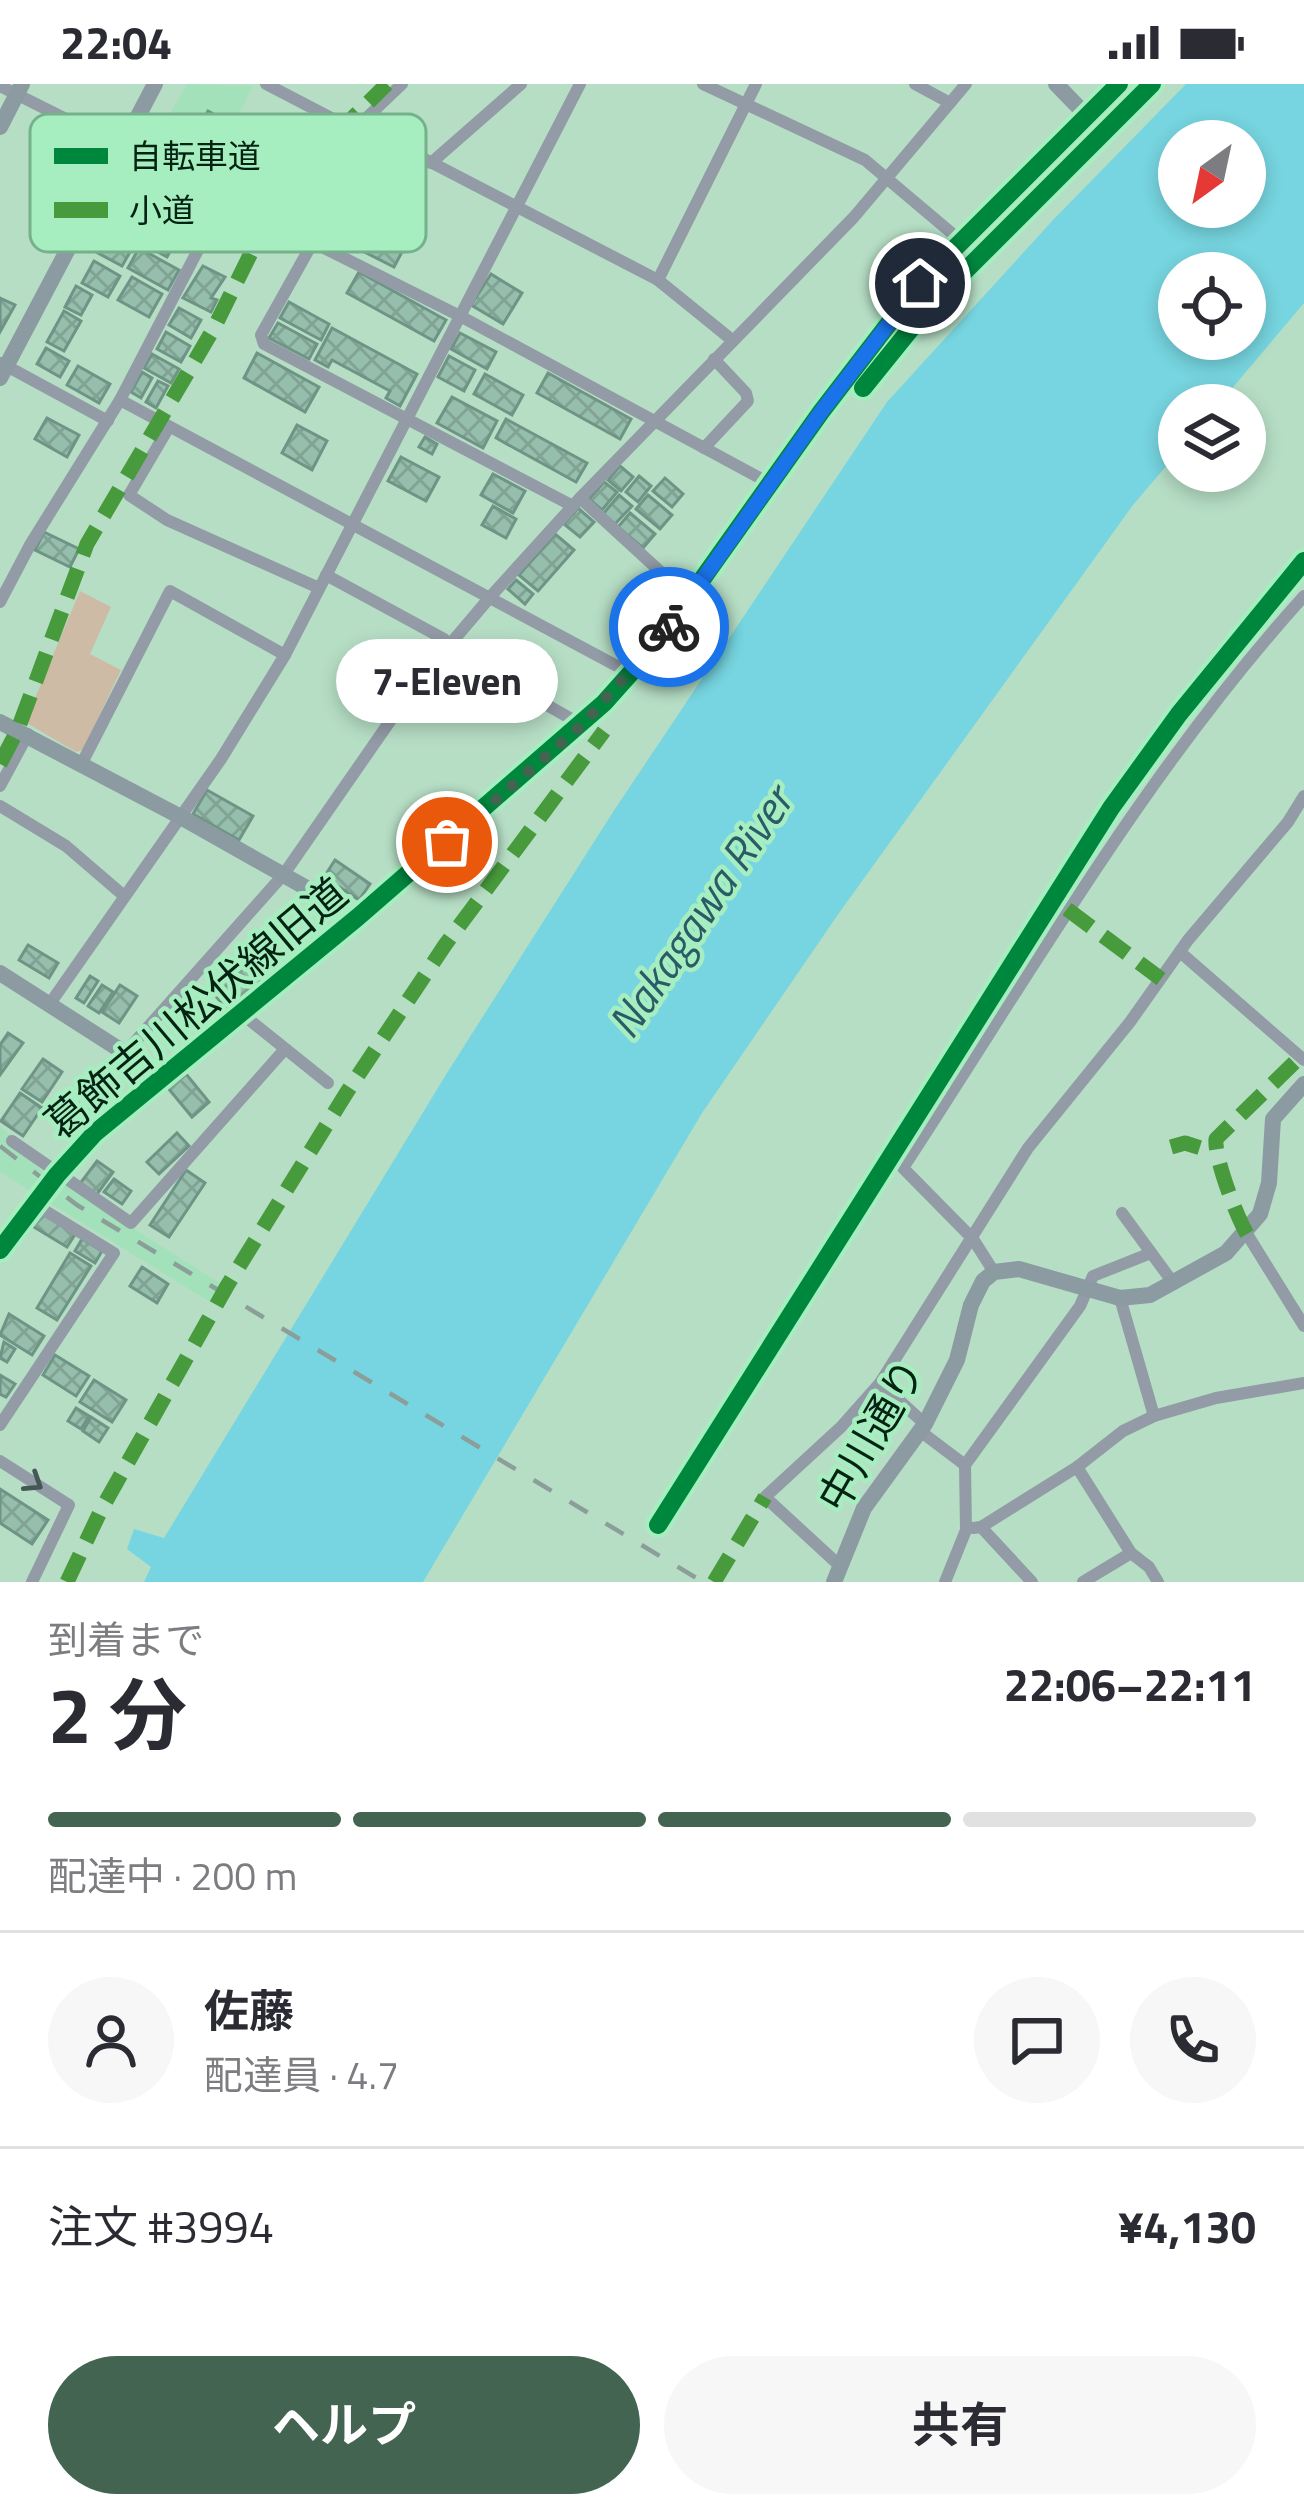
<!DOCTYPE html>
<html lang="ja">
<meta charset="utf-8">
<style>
body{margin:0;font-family:"Titillium Web","Noto Sans JP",sans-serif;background:#f7f7f7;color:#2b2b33;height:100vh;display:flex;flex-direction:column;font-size:45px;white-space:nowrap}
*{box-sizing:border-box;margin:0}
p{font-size:39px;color:#7c7c81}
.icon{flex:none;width:66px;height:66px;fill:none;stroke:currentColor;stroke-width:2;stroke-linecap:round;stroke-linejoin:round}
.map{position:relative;height:1498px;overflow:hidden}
.side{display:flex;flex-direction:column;background:#fff;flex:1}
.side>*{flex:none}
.needle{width:78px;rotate:213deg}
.tools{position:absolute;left:1158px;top:36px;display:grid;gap:24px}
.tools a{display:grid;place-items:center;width:108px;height:108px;border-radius:50%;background:#fff;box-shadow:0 6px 18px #0003;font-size:60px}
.pin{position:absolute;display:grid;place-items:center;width:102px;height:102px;color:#fff;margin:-51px;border:6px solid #fff;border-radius:50%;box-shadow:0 3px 12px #0007}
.courier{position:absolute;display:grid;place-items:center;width:120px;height:120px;margin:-60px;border:9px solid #1a73e8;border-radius:50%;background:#fff;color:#222;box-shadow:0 3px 15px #0007}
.bubble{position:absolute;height:84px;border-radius:42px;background:#fff;box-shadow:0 6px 18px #0003;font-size:39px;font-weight:700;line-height:84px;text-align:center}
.overview em{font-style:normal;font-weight:700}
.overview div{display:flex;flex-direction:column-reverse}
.overview{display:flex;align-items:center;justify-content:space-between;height:204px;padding:0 48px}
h1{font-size:78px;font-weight:700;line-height:90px}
.bar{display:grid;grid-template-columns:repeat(4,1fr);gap:18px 12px;align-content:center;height:144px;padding:0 48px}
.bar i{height:15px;border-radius:9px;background:#e1e1e2}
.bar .current{background:#436451}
.bar p{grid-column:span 4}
.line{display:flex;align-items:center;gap:30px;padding:0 48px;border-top:3px solid #e1e1e2}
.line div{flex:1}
.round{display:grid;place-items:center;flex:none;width:126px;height:126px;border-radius:63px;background:#f7f7f7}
.cta{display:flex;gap:24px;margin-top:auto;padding:24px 48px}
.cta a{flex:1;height:138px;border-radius:72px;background:#436451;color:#fff;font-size:48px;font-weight:700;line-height:138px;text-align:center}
.cta a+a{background:#f7f7f7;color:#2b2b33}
.status{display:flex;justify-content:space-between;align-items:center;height:84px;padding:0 60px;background:#fff;direction:ltr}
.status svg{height:33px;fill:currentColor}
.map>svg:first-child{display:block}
.built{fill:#a3e1ba}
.park{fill:#cebba6}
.water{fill:#76d5e0;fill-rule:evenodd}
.building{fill:url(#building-cross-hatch);stroke:#6d9485;stroke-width:3}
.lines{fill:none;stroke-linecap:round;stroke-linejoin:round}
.street{stroke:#929ba6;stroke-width:12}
.secondary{stroke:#8c9aa2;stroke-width:16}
.rail{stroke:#8b9e9a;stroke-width:4.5;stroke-dasharray:21 21;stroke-linecap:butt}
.quiet{stroke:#479b3c;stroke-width:15;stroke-dasharray:30 15;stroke-linecap:butt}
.cycleway-casing{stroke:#a6eec0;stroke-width:26}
.cycleway{stroke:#00873e;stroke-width:18}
.oneway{stroke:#445955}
.done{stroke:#436451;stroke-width:12;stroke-dasharray:0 21.6}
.route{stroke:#1a73e8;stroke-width:15}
.labels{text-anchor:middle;stroke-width:9;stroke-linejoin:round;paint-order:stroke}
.street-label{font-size:42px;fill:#052312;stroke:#a6eec0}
.water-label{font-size:45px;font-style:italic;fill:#2a5c68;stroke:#a6eec0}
.key{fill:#a6eec0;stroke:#76b18c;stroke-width:3}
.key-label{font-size:33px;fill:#052312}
</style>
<div class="status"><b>22:04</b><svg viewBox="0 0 49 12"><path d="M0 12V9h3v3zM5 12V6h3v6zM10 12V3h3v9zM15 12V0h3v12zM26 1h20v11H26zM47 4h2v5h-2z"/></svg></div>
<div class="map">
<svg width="1304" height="1498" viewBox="0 0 1304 1498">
<defs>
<pattern id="building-cross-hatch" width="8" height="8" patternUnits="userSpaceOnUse" patternTransform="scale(3)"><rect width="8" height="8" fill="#96bead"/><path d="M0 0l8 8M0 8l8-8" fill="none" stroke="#80a394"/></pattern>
</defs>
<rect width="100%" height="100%" fill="#b6dec5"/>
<!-- built -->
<g class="built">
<polygon points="187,0 253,2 218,71 204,66 191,88 148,69"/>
<polygon points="0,1043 22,1060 17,1067 44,1088 221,1200 210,1218 0,1088"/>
</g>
<!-- park -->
<polygon class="park" points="80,507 111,523 90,570 121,586 83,666 76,668 25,638"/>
<!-- water -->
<path class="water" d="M1186 0H1304V219L1218 321H1179V367L1133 421 839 829 702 1029 423 1498H144L151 1483 127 1465 134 1445 164 1454 447 989 613 728 887 318 1054 135ZM1179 57H1245V123H1179ZM1179 189H1245V255H1179Z"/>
<!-- building -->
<g class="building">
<polygon points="208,27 227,37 213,63 194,53"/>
<polygon points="340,133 403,166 394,183 331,151"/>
<polygon points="152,141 177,155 167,173 142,159"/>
<polygon points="108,146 134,161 122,182 96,168"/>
<polygon points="139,164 179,186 168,206 128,184"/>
<polygon points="94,177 120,192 108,213 82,199"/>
<polygon points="203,182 225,193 211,214 217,216 211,228 183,214"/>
<polygon points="359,188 446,236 434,257 347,209"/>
<polygon points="491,190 522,209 503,240 471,221"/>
<polygon points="132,193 162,210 149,233 118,216"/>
<polygon points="76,202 92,211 81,231 65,223"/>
<polygon points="0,214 15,221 0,248"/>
<polygon points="289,218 329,240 321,256 280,234"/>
<polygon points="179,224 201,236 191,254 169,241"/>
<polygon points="64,227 81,237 64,267 47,258"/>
<polygon points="278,239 317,260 309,275 269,254"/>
<polygon points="332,244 417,290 400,322 386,314 390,307 332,276 328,283 315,276"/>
<polygon points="166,248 190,262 181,278 157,265"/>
<polygon points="460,249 496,268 487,285 451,265"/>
<polygon points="46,264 69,277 60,293 37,280"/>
<polygon points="257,269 319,303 305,328 244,294"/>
<polygon points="152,270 179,285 171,299 144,284"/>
<polygon points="449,272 475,286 464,307 438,293"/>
<polygon points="78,282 110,300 99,319 67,301"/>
<polygon points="142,288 152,294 141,314 131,308"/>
<polygon points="548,289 631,335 620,355 537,309"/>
<polygon points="485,290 523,311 512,331 474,310"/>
<polygon points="158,297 168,302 156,324 146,318"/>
<polygon points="452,313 497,337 483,364 437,339"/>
<polygon points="47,334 79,351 67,373 35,355"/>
<polygon points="506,335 587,379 576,398 496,354"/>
<polygon points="297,341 327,357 312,386 282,369"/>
<polygon points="425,353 437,360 432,370 419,363"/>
<polygon points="401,373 439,393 426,417 388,397"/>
<polygon points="620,382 633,393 621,407 608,396"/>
<polygon points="493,390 525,407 513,429 481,411"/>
<polygon points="639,392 651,402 638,418 626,408"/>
<polygon points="665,394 683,410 672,423 653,407"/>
<polygon points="604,398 617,408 602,426 589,415"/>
<polygon points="619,411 632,422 615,440 603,430"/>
<polygon points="648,411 672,431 660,445 636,425"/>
<polygon points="493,422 516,435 506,454 482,441"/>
<polygon points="578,424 594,438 580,453 564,440"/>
<polygon points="630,429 655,450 643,464 618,443"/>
<polygon points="44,448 79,465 70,483 35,466"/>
<polygon points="555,450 574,466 538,507 519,491"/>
<polygon points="516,496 533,510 525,520 508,505"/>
<polygon points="207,706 253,732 239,756 193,730"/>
<polygon points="335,776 370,800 359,816 324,793"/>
<polygon points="28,861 58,879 49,894 19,876"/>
<polygon points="257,870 272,888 227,926 212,907"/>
<polygon points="90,892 98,897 84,919 76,914"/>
<polygon points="102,901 113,908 99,929 88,922"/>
<polygon points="120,901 137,912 119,939 102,928"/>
<polygon points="8,949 23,959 0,991 0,961"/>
<polygon points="43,975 62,988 42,1018 22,1005"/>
<polygon points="186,990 209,1018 192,1033 168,1004"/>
<polygon points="20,1009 42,1024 23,1052 1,1037"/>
<polygon points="73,1016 91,1028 80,1045 62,1033"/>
<polygon points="177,1049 189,1062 159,1090 147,1078"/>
<polygon points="97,1077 113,1088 95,1113 79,1101"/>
<polygon points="186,1086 205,1099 169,1153 150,1141"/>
<polygon points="114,1095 131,1107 122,1120 104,1108"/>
<polygon points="38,1125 76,1149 67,1163 29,1140"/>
<polygon points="82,1155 102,1167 95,1179 75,1167"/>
<polygon points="70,1169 91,1182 57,1236 37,1224"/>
<polygon points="142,1183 168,1200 157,1219 130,1202"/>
<polygon points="9,1230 44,1252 32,1271 0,1251"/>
<polygon points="4,1258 15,1265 7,1278 0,1274"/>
<polygon points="55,1271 89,1292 76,1312 43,1291"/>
<polygon points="0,1291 15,1300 6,1313 0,1310"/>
<polygon points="94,1296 126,1316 112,1338 80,1318"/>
<polygon points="76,1324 89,1332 81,1345 68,1337"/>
<polygon points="91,1333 108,1344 99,1358 83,1347"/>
<polygon points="0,1405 48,1436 32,1460 0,1439"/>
</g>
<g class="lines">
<!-- street -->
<g class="street">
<polyline points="266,0 343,40 359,41 658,196 732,256"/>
<polyline points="703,0 865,76 961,157"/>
<polyline points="915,0 950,19"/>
<polyline points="0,2 460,232 771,400"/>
<polyline points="359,41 402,0"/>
<polyline points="431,79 521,0"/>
<polyline points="313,158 261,251 264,260 573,422"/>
<polyline points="658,196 756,0"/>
<polyline points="1,279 108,337"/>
<polyline points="120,316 630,589"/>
<polyline points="169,343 129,411 167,436 319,504"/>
<polyline points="704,364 748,317 746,309 714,275"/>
<polyline points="580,414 689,514"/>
<polyline points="326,491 444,555 454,568 582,641"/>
<polyline points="0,518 30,461 120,316 225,114"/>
<polyline points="82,679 170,507 285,571"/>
<polyline points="0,702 28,650"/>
<polyline points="0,722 66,762 123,811"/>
<polyline points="1180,868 1304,976"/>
<polyline points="49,921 221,675 285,571 580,0"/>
<polyline points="242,930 328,999"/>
<polyline points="125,969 284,790 413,604 491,512 580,414 854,133 966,0"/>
<polyline points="12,1057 131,1139 285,965"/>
<polyline points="1122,1129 1174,1200"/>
<polyline points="1247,1150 1304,1242"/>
<path d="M994 1188 973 1155 903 1084C1032 887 1146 687 1304 512"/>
<polyline points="1120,1214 1154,1332"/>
<polyline points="880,1299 925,1340"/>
<polyline points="0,1341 114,1169 34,1120"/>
<polyline points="920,1347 965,1381"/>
<polyline points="0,1377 69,1421 32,1498"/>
<polyline points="1077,1383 1131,1469 1149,1483 1158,1498"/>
<polyline points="981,1443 1077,1383 1123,1347 1154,1332 1216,1314 1304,1299"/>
<polyline points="973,1444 981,1443 1032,1498"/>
<polyline points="840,1482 765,1413 841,1343 880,1299 1028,1064 1130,938 1188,856 1288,738 1304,712"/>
<polyline points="945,1498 966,1446 965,1381 1080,1222 1093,1192 1151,1169"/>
<polyline points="1083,1498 1131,1469"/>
</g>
<!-- secondary -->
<g class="secondary">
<polyline points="1056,0 1087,32"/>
<polyline points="0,43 22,0"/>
<polyline points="0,294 155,0"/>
<polyline points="0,638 179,732 358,833"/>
<polyline points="0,889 125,969 153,1001"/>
<polyline points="0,1166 57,1091 95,1049 358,833 604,619 654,563 821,328 920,199 1119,0"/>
<polyline points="834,1498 864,1424 925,1340 957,1276 971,1221 983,1197 994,1188 1019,1185 1120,1214 1150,1211 1226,1169 1260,1130 1269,1099 1273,1035 1304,1000"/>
</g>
<!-- rail -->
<polyline class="rail" points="0,1062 77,1121 703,1498"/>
<!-- quiet -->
<g class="quiet">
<polyline points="0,680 18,645 87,460 214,244 285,100 387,0"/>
<polyline points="1067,825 1161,895"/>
<polyline points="1171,1063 1185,1059 1214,1068"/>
<path d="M1247 1150C1236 1131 1214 1073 1216 1055L1300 973"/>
<polyline points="67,1498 101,1426 227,1202 347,1008 445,861 604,647"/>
<polyline points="714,1498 765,1413"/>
</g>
<!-- cycleway casing -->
<g class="cycleway-casing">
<g id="cycleway">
<polyline points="863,304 926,226 1152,0"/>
<polyline points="0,1166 57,1091 95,1049 358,833 604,619 654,563 821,328 920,199 1119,0"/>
<polyline points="658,1441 1111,724 1179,630 1304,477"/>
</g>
</g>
<!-- cycleway -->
<use href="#cycleway" class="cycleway"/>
</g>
<!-- one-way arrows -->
<defs><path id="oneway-chevron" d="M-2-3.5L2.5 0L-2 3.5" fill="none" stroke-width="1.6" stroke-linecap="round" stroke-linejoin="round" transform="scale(3)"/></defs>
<use class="oneway" href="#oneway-chevron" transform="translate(34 1399) rotate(33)"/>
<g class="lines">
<!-- done -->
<polyline class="done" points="447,758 582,641 669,543"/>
<!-- route -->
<polyline class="route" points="669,543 821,328 920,199"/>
</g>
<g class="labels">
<!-- street labels -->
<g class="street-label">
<text transform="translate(196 924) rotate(-40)" y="15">葛飾吉川松伏線旧道</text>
<text transform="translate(871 1351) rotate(-60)" y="15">中川通り</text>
</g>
<!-- water labels -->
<g class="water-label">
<text transform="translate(700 828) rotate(-56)" y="16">Nakagawa River</text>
</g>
</g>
<!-- legend -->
<rect x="30" y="30" width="396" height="138" rx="18" class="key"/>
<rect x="54" y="64" width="54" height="16" fill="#00873e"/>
<rect x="54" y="118" width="54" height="16" fill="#479b3c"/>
<g class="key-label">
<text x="129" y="84">自転車道</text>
<text x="129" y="138">小道</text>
</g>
</svg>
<div class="tools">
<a><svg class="needle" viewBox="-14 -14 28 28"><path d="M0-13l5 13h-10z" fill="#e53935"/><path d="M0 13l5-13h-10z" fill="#7c7c81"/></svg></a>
<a><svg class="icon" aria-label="locate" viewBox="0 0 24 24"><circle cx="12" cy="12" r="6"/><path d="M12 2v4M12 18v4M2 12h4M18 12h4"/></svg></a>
<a><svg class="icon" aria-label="layers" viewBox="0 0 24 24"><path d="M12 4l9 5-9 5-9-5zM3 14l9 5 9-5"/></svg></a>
</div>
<div class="pin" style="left:447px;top:758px;background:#ea580c"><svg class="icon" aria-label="bag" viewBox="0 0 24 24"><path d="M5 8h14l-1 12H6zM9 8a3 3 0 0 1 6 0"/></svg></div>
<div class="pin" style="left:920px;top:199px;background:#1f2937"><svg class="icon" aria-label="home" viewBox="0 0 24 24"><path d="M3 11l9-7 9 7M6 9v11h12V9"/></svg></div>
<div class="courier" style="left:669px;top:543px"><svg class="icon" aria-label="bike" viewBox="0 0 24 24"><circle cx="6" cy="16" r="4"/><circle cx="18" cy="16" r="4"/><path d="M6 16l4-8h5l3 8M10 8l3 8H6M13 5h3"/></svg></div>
<div class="bubble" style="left:336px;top:555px;width:222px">7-Eleven</div>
</div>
<section class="side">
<div class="overview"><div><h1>2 分</h1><p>到着まで</p></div><em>22:06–22:11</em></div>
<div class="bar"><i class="current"></i><i class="current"></i><i class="current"></i><i></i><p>配達中 · 200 m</p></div>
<div class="line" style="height:216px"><a class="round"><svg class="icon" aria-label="person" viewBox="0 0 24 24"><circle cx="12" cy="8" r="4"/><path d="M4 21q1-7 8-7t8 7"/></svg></a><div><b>佐藤</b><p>配達員 · 4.7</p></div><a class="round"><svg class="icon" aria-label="chat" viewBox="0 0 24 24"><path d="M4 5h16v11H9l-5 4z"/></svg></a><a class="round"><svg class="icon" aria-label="phone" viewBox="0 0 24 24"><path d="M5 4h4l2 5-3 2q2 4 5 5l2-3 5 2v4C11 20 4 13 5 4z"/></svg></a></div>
<div class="line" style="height:156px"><div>注文 #3994</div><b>¥4,130</b></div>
<div class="cta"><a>ヘルプ</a><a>共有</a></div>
</section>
